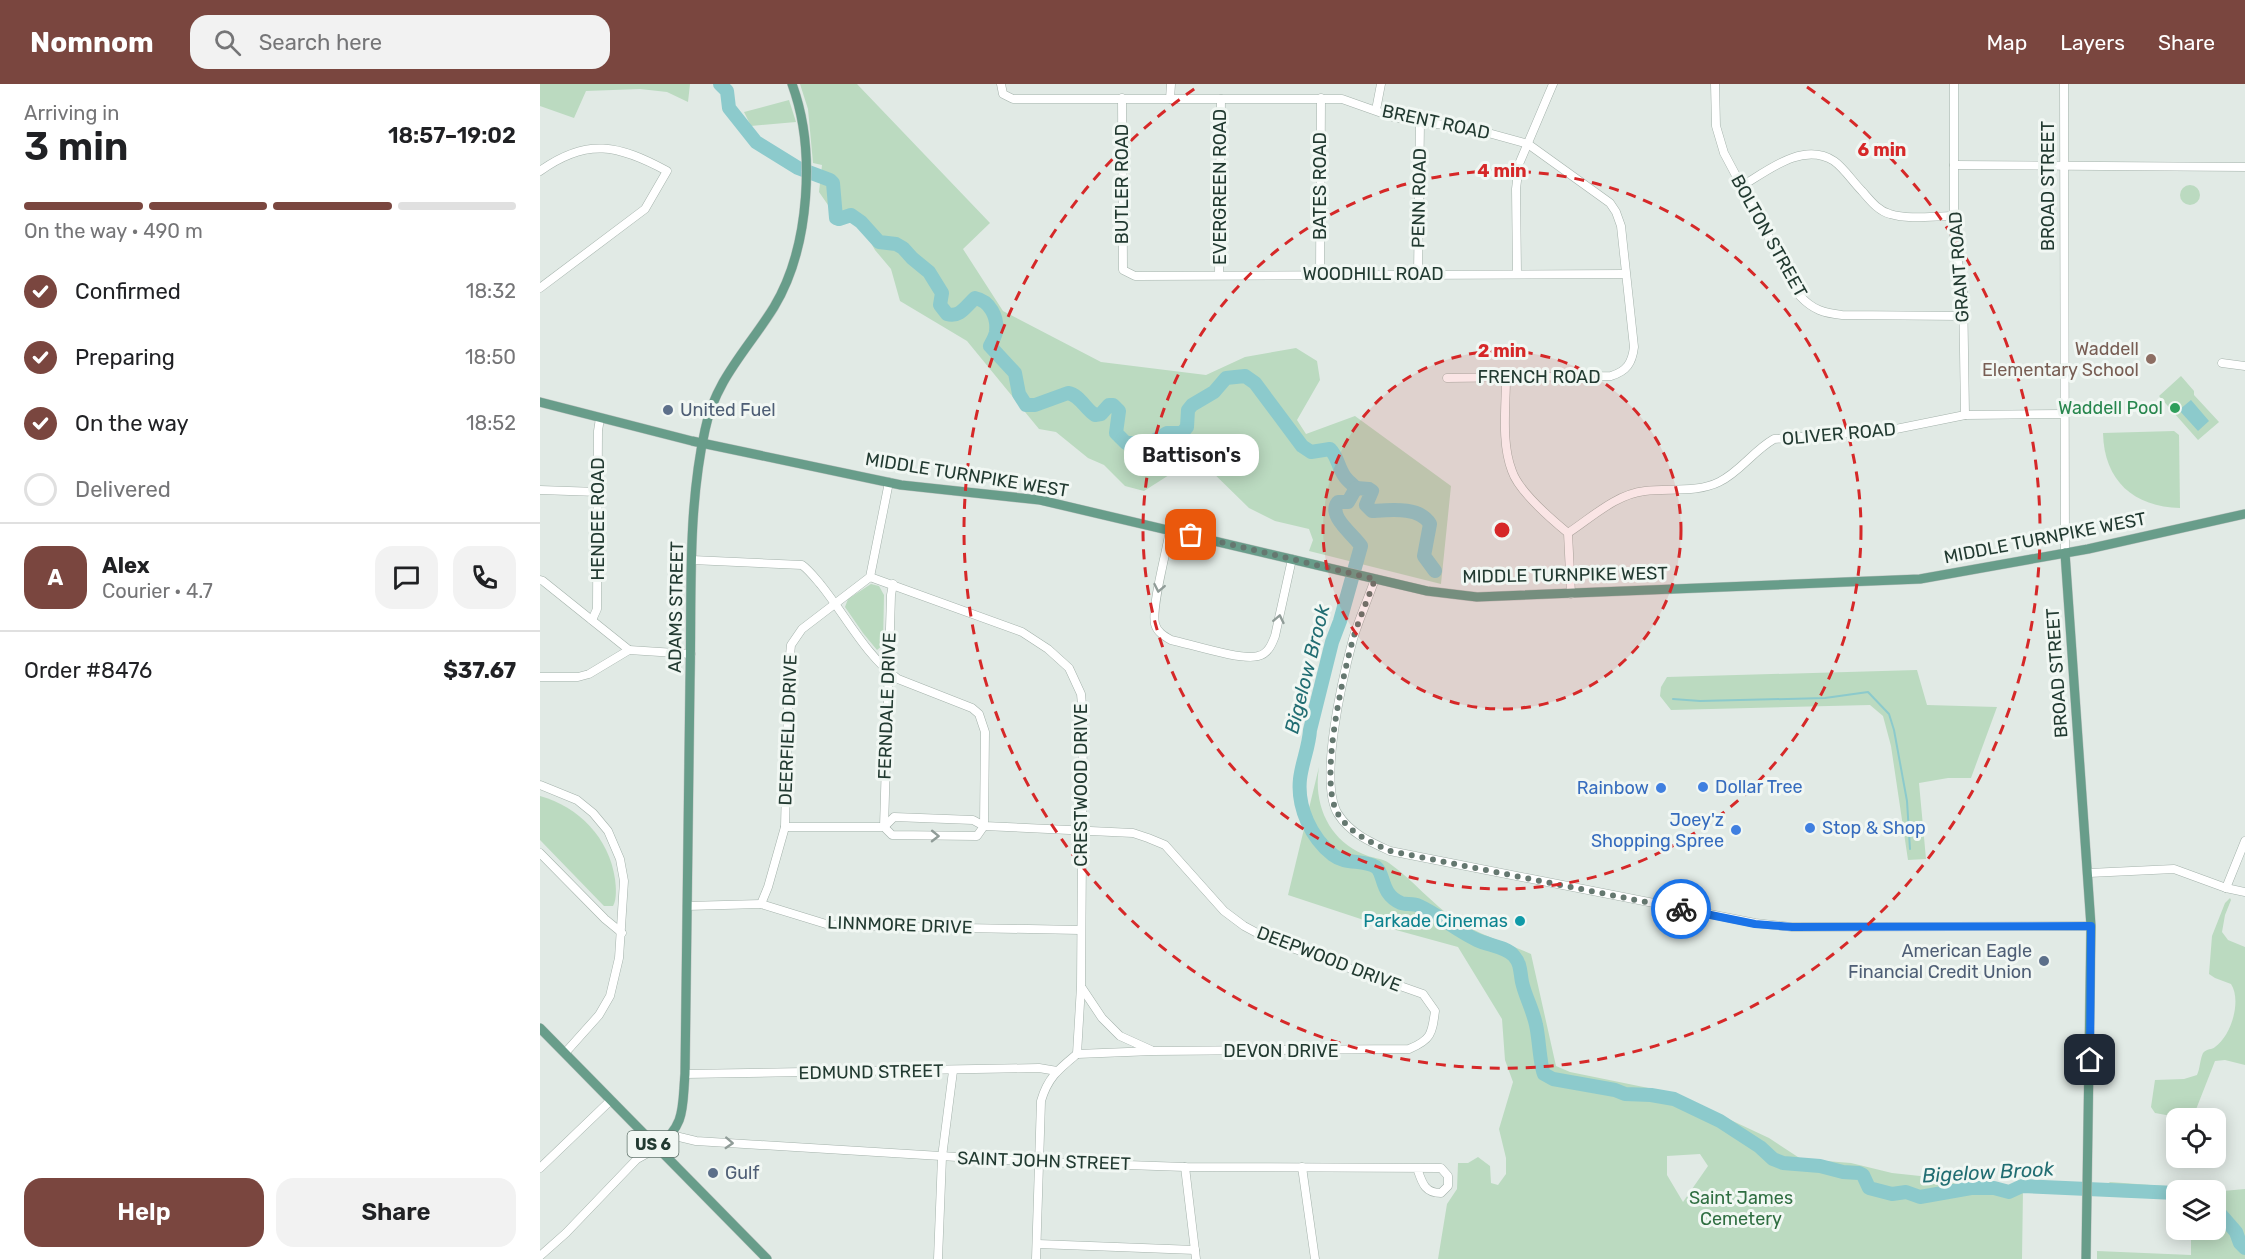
<!DOCTYPE html>
<meta charset="utf-8">
<style>
body{margin:0;font-family:Rubik,sans-serif;background:#f2f2f2;color:#202124;height:100vh;display:flex;flex-direction:column;font-size:22px;white-space:nowrap}
*{box-sizing:border-box;margin:0}
p{font-size:20px;color:#757577}
.icon{flex:none;width:33px;height:33px;fill:none;stroke:currentColor;stroke-width:2;stroke-linecap:round;stroke-linejoin:round}
.map{position:relative;flex:1;overflow:hidden}
.details{display:flex;flex-direction:column;background:#fff;width:540px}
.details>*{flex:none}
.buttons{position:absolute;left:1626px;top:1024px;display:grid;gap:12px}
.buttons a{display:grid;place-items:center;width:60px;height:60px;border-radius:12px;background:#fff;box-shadow:0 3px 15px #0003;font-size:30px}
.pin{position:absolute;display:grid;place-items:center;width:51px;height:51px;color:#fff;margin:-26px;border-radius:12px;box-shadow:0 3px 9px #0006}
.courier{position:absolute;display:grid;place-items:center;width:60px;height:60px;margin:-30px;border:4px solid #1a73e8;border-radius:50%;background:#fff;color:#222;box-shadow:0 2px 8px #0007}
.bubble{position:absolute;height:42px;border-radius:18px;background:#fff;box-shadow:0 3px 15px #0003;font-size:20px;font-weight:600;line-height:42px;text-align:center}
.headline em{font-style:normal;font-weight:600}
.headline div{display:flex;flex-direction:column-reverse}
.headline{display:flex;align-items:center;justify-content:space-between;height:102px;padding:0 24px}
h1{font-size:39px;font-weight:600;line-height:45px}
.bar{display:grid;grid-template-columns:repeat(4,1fr);gap:9px 6px;align-content:center;height:72px;padding:0 24px}
.bar i{height:8px;border-radius:4px;background:#e0e0e0}
.bar .on{background:#7a463f}
.bar p{grid-column:span 4}
.line{display:flex;align-items:center;gap:15px;padding:0 24px;border-top:2px solid #e0e0e0}
.line div{flex:1}
.round{display:grid;place-items:center;flex:none;width:63px;height:63px;border-radius:18px;background:#f2f2f2}
ol{padding:0 24px;list-style:none}
li{display:flex;align-items:center;gap:18px;height:66px}
li p{margin-inline-start:auto}
li .icon{padding:6px;border-radius:50%;background:#7a463f;color:#fff;stroke-width:4}
li:last-child{color:#757577}
li i{width:33px;height:33px;border:3px solid #e0e0e0;border-radius:50%}
.button{display:flex;gap:12px;margin-top:auto;padding:12px 24px}
.button a{flex:1;height:69px;border-radius:18px;background:#7a463f;color:#fff;font-size:24px;font-weight:600;line-height:69px;text-align:center}
.button a+a{background:#f2f2f2;color:#202124}
header{display:flex;align-items:center;gap:36px;box-sizing:border-box;height:84px;padding:0 30px;background:#7a463f;color:#fff}
header strong{font-size:28px}
nav{display:flex;gap:33px;margin-inline-start:auto;font-size:21px}
.search{width:420px;height:54px;background:#f2f2f2;display:flex;align-items:center;gap:15px;box-sizing:border-box;padding:0 21px;border-radius:18px;color:#757577;font-size:22px}
main{display:flex;flex:1;min-height:0}
.map>svg:first-child{display:block}
.green{fill:#bbdac0;fill-rule:evenodd}
.water{fill:#8ccacc}
.lines{fill:none;stroke-linecap:round;stroke-linejoin:round}
.stream{stroke:#8ccacc;stroke-width:2}
.river{stroke:#8ccacc;stroke-width:14}
.minor-casing{stroke:#a4b2ab;stroke-width:9}
.major-casing{stroke:#bdc4c1;stroke-width:10}
.minor{stroke:#fff;stroke-width:8}
.major{stroke:#689d8a;stroke-width:9}
.oneway{stroke:#909c98}
.done{stroke:#657870;stroke-width:6;stroke-dasharray:0 10.8}
.route{stroke:#1a73e8;stroke-width:8}
.ring{fill:none;stroke:#d62828;stroke-width:3;stroke-dasharray:10 8}
.education-dot{fill:#8d6e63;stroke:#f1f7f3;stroke-width:2}
.leisure-dot{fill:#2e9e5b;stroke:#f1f7f3;stroke-width:2}
.service-dot{fill:#5c6f8a;stroke:#f1f7f3;stroke-width:2}
.shop-dot{fill:#3f7fe0;stroke:#f1f7f3;stroke-width:2}
.culture-dot{fill:#0f9aa8;stroke:#f1f7f3;stroke-width:2}
.labels{text-anchor:middle;stroke-width:6;stroke-linejoin:round;paint-order:stroke}
.shield{fill:#f1f7f3;stroke:#60736b;stroke-width:1.5}
.shield-label{font-size:16px;font-weight:bold;fill:#223a31}
.street-label{font-size:18px;fill:#223a31;stroke:#f1f7f3}
.education-label{font-size:18px;fill:#785e54;stroke:#f1f7f3;text-anchor:end}
.leisure-label{font-size:18px;fill:#27864d;stroke:#f1f7f3;text-anchor:end}
.service-label{font-size:18px;fill:#4e5e75;stroke:#f1f7f3;text-anchor:start}
.shop-label{font-size:18px;fill:#366cbe;stroke:#f1f7f3;text-anchor:start}
.culture-label{font-size:18px;fill:#0d838f;stroke:#f1f7f3;text-anchor:end}
.park-label{font-size:18px;fill:#2f6e41;stroke:#f1f7f3}
.water-label{font-size:20px;font-style:italic;fill:#216d72;stroke:#f1f7f3}
.centre{fill:#d62828;stroke:#f1f7f3;stroke-width:3}
.ring-label{font-size:18px;text-anchor:middle;font-weight:bold;fill:#d62828;stroke:#f1f7f3;stroke-width:6;stroke-linejoin:round;paint-order:stroke}
</style>
<header>
<strong>Nomnom</strong>
<div class="search"><svg class="icon" aria-label="search" viewBox="0 0 24 24"><circle cx="10" cy="10" r="6"/><path d="M15 15l6 6"/></svg>Search here</div>
<nav><a>Map</a><a>Layers</a><a>Share</a></nav>
</header>
<main>
<section class="details">
<div class="headline"><div><h1>3 min</h1><p>Arriving in</p></div><em>18:57–19:02</em></div>
<div class="bar"><i class="on"></i><i class="on"></i><i class="on"></i><i></i><p>On the way · 490 m</p></div>
<ol>
<li><svg class="icon" aria-label="check" viewBox="0 0 24 24"><path d="M5 12l5 5 9-10"/></svg>Confirmed<p>18:32</p></li>
<li><svg class="icon" aria-label="check" viewBox="0 0 24 24"><path d="M5 12l5 5 9-10"/></svg>Preparing<p>18:50</p></li>
<li><svg class="icon" aria-label="check" viewBox="0 0 24 24"><path d="M5 12l5 5 9-10"/></svg>On the way<p>18:52</p></li>
<li><i></i>Delivered</li>
</ol>
<div class="line" style="height:108px"><b class="round" style="background:#7a463f;color:#fff">A</b><div><b>Alex</b><p>Courier · 4.7</p></div><a class="round"><svg class="icon" aria-label="chat" viewBox="0 0 24 24"><path d="M4 5h16v11H9l-5 4z"/></svg></a><a class="round"><svg class="icon" aria-label="phone" viewBox="0 0 24 24"><path d="M5 4h4l2 5-3 2q2 4 5 5l2-3 5 2v4C11 20 4 13 5 4z"/></svg></a></div>
<div class="line" style="height:78px"><div>Order #8476</div><b>$37.67</b></div>
<div class="button"><a>Help</a><a>Share</a></div>
</section>
<div class="map">
<svg width="1705" height="1175" viewBox="0 0 1705 1175">
<rect width="100%" height="100%" fill="#e1eae5"/>
<!-- green -->
<g class="green">
<polygon points="0,0 150,0 148,18 127,8 100,5 46,7 34,34 0,22"/>
<polygon points="260,0 317,0 450,139 423,165 463,227 561,278 666,291 705,273 756,264 777,277 780,296 757,336 766,350 815,332 911,402 901,500 769,467 773,456 769,445 735,437 709,424 663,379 651,377 604,407 585,402 564,381 548,374 516,348 499,345 427,257 360,217 351,185 335,166 318,136 297,142 288,121 279,108 282,81 273,79 268,25"/>
<polygon points="249,16 256,38 211,42 204,28"/>
<circle cx="1650" cy="111" r="10"/>
<polygon points="1641,292 1654,307 1654,311 1679,338 1658,356 1619,312"/>
<path d="M1634 347 1639 351 1640 424C1594 423 1564 397 1563 349Z"/>
<polygon points="331,500 339,502 344,511 343,561 337,566 323,549 305,523 308,515"/>
<polygon points="1377,586 1387,621 1457,623 1431,694 1408,694 1379,699 1386,775 1368,776 1351,662 1343,632 1330,621 1131,626 1120,612 1121,603 1127,593"/>
<path d="M779 683C773 719 788 755 823 770 831 774 842 774 849 779 872 795 893 821 916 836 936 849 968 860 991 870L1016 982 1030 988 1133 1009 1229 1054 1261 1075 1311 1079 1352 1089 1427 1097 1429 1104 1483 1105 1482 1175H898L907 1120 917 1105 918 1079H928L938 1073 950 1082 951 1099 958 1101 966 1090V1074L959 1045 973 998 965 976 962 935 918 863 845 843 748 811ZM1160 1070 1168 1082 1143 1118 1127 1091V1072Z"/>
<path d="M0 712C39 723 69 754 75 795 76 803 77 815 73 822H64L0 756Z"/>
<path d="M1690 814 1691 816 1685 831 1682 848 1688 856 1705 863V981L1685 976 1675 977 1655 1028 1626 1031 1615 1029 1611 1023 1615 996 1644 995 1657 991C1660 985 1660 975 1663 969 1667 964 1672 966 1675 963 1691 952 1702 917 1691 900L1675 894 1669 890 1672 852 1685 819Z"/>
<polygon points="1570,1098 1651,1104 1652,1100 1661,1100 1683,1107 1705,1105 1705,1175 1557,1175 1557,1167 1651,1171 1651,1146 1676,1146 1676,1107 1636,1107 1636,1115 1579,1113 1568,1110 1566,1101"/>
</g>
<!-- water -->
<polygon class="water" points="1651,316 1669,337 1658,347 1639,326"/>
<g class="lines">
<!-- stream -->
<polyline class="stream" points="1133,615 1160,617 1285,614 1328,608 1349,630 1354,646 1367,717 1370,765"/>
<!-- river -->
<g class="river">
<path d="M180 0 187 7 189 24 216 58 258 84 290 96 293 99 296 134 299 135 311 131 321 138 339 158 356 160 363 164 372 174 389 188 402 209 400 221 407 230C420 234 426 222 435 214 450 217 458 233 456 248 455 253 452 258 450 262L475 289 479 310 486 321H495L528 309C540 311 545 325 555 331L561 330 569 321H573L579 327 576 349 586 359H610L627 349H642L647 343 648 326 652 321 674 308 686 294 705 292 715 299 762 362 771 368 790 365C798 373 798 384 805 393 808 397 813 401 816 404"/>
<path d="M816 404 808 418H798C787 432 813 450 821 462L800 537 792 558 770 646C769 663 762 678 760 695 757 723 771 754 793 771 806 781 823 775 836 783 845 790 840 810 861 819 866 821 873 819 879 822 899 831 917 847 937 856 948 861 967 863 974 872 981 880 980 888 982 898 985 912 993 926 996 941 999 953 1000 982 1004 990L1013 995 1075 1006 1085 1010 1111 1011 1134 1015 1180 1037 1220 1063 1233 1075 1243 1079 1280 1082 1303 1088 1319 1089 1323 1091 1329 1104 1352 1110 1366 1108 1380 1113 1431 1104H1454L1469 1108 1482 1102 1636 1109"/>
<path d="M816 404 829 405 832 407 826 421 832 427C849 426 880 422 890 440L884 472 895 487"/>
<polyline points="1676,1125 1696,1148 1700,1159 1705,1164"/>
</g>
<!-- minor casing -->
<g class="minor-casing">
<g id="minor">
<path d="M461 0 463 10 473 15H802L853 33 941 47 988 60 1070 119 1076 128 1081 142 1094 263C1092 279 1087 287 1071 292L907 294"/>
<path d="M1175 0 1176 42 1184 69 1260 212C1273 226 1284 229 1302 231L1424 232"/>
<polyline points="1414,0 1414,158 1423,203 1425,331"/>
<polyline points="1524,0 1525,469"/>
<polyline points="582,14 583,186 595,192 1085,190"/>
<polyline points="630,15 631,0"/>
<polyline points="836,26 841,0"/>
<polyline points="1414,81 1705,83"/>
<path d="M0 87C47 53 79 61 127 87L105 125 0 204"/>
<path d="M1202 102C1227 87 1263 57 1294 77 1304 84 1313 98 1322 107 1330 116 1338 127 1350 130 1369 136 1394 132 1414 132"/>
<polyline points="878,190 880,38"/>
<polyline points="977,190 976,105 979,80 1013,0"/>
<polyline points="679,191 681,15"/>
<polyline points="780,191 781,14"/>
<polyline points="1682,279 1705,282"/>
<path d="M966 293C966 323 961 359 972 387 979 408 1011 435 1028 449L1031 510"/>
<polyline points="0,406 58,408"/>
<path d="M630 446C627 466 611 523 615 540 617 548 624 552 631 556 650 560 702 577 718 572 728 570 732 560 735 552L752 475"/>
<path d="M1028 449C1051 434 1076 410 1105 407 1129 404 1157 409 1179 398 1200 388 1213 367 1234 355L1351 346 1425 331 1524 330"/>
<path d="M152 476 262 481C269 486 275 494 281 501 306 532 326 572 358 595L432 624 439 630 445 648 444 742"/>
<polyline points="330,493 482,548 508,565 529,584 541,610 543,632 541,902 537,970"/>
<path d="M835 495C828 515 819 535 813 555 803 592 778 698 798 730 810 749 830 758 850 767L1215 839 1252 843 1551 842"/>
<polyline points="0,496 3,497 89,566"/>
<polyline points="52,536 57,525 58,347 60,334"/>
<polyline points="0,593 38,593 49,590 89,566 151,570"/>
<polyline points="0,701 37,716 53,729 68,747 80,775 84,797 79,874 70,912 59,931 25,969"/>
<polyline points="245,743 344,743 352,751 437,752 444,742"/>
<path d="M344 743 354 733 433 736 444 742 593 749 608 754 625 761 684 827 704 842 732 857 883 910 895 927C892 950 891 956 869 965L613 967 537 970"/>
<polyline points="344,743 351,511 353,500"/>
<polyline points="0,769 65,835 82,849"/>
<polyline points="1549,789 1634,785 1686,804 1705,808"/>
<polyline points="1686,804 1705,757"/>
<polyline points="221,820 228,803 245,743 249,581 251,561 262,545 330,493 349,398"/>
<polyline points="147,822 221,820 286,840 313,842 540,846"/>
<polyline points="542,904 562,934 580,952 611,966"/>
<polyline points="145,990 499,984 517,987"/>
<path d="M131 1051 156 1057 500 1078 645 1083 901 1084 908 1092V1102L901 1109C884 1109 882 1098 877 1084"/>
<polyline points="645,1083 656,1175"/>
<polyline points="762,1083 775,1175"/>
<polyline points="0,1084 71,1016"/>
<polyline points="498,1160 655,1166"/>
<polyline points="0,1172 26,1149 97,1075 117,1064"/>
<polyline points="398,1175 402,1073 413,987"/>
<path d="M496 1175 501 1017C508 993 519 985 537 970"/>
</g>
</g>
<!-- major casing -->
<g class="major-casing">
<g id="major">
<polyline points="0,318 152,357 361,401 500,416 887,507 937,513 1380,495 1548,465 1705,430"/>
<polyline points="1525,469 1551,842 1546,1175"/>
<polyline points="0,944 227,1175"/>
<path d="M117 1064C146 1040 142 1025 145 990 147 859 148 728 150 596 152 514 147 427 165 346 175 296 208 265 234 223 270 163 276 65 252 0"/>
</g>
</g>
<!-- minor -->
<use href="#minor" class="minor"/>
<!-- major -->
<use href="#major" class="major"/>
</g>
<!-- one-way arrows -->
<defs><path id="oneway-chevron" d="M-2-3.5L2.5 0L-2 3.5" fill="none" stroke-width="1.6" stroke-linecap="round" stroke-linejoin="round" transform="scale(1.5)"/></defs>
<g class="oneway">
<use href="#oneway-chevron" transform="translate(619 504) rotate(101)"/>
<use href="#oneway-chevron" transform="translate(739 535) rotate(-78)"/>
<use href="#oneway-chevron" transform="translate(395 752) rotate(1)"/>
<use href="#oneway-chevron" transform="translate(189 1059) rotate(3)"/>
</g>
<g class="lines">
<!-- done -->
<path class="done" d="M651 451 835 495C828 515 819 535 813 555 803 592 778 698 798 730 810 749 830 758 850 767L1141 825"/>
<!-- route -->
<polyline class="route" points="1141,825 1215,840 1252,843 1551,842 1550,976"/>
</g>
<!-- distance rings -->
<circle cx="962" cy="446" r="179" fill="#d62828" fill-opacity=".12"/>
<g class="ring">
<circle cx="962" cy="446" r="179"/>
<circle cx="962" cy="446" r="359"/>
<path d="M1267 3A538 538 0 1 1 657 3"/>
</g>
<!-- markers -->
<circle class="education-dot" cx="1611" cy="275" r="6"/>
<circle class="leisure-dot" cx="1635" cy="324" r="6"/>
<g class="service-dot">
<circle cx="128" cy="326" r="6"/>
<circle cx="1504" cy="877" r="6"/>
<circle cx="173" cy="1089" r="6"/>
</g>
<g class="shop-dot">
<circle cx="1163" cy="703" r="6"/>
<circle cx="1121" cy="704" r="6"/>
<circle cx="1270" cy="744" r="6"/>
<circle cx="1196" cy="746" r="6"/>
</g>
<circle class="culture-dot" cx="980" cy="837" r="6"/>
<g class="labels">
<!-- shield labels -->
<rect class="shield" x="87.5" y="1047" width="51" height="26" rx="4.5"/>
<g class="shield-label">
<text x="113" y="1066">US 6</text>
</g>
<!-- street labels -->
<g class="street-label">
<text transform="translate(896 38) rotate(12)" y="6">BRENT ROAD</text>
<text transform="translate(582 100) rotate(-90)" y="6">BUTLER ROAD</text>
<text transform="translate(780 102) rotate(-90)" y="6">BATES ROAD</text>
<text transform="translate(1508 102) rotate(-90)" y="6">BROAD STREET</text>
<text transform="translate(680 103) rotate(-90)" y="6">EVERGREEN ROAD</text>
<text transform="translate(879 114) rotate(-89)" y="6">PENN ROAD</text>
<text transform="translate(1229 152) rotate(61)" y="6">BOLTON STREET</text>
<text transform="translate(1419 183) rotate(-94)" y="6">GRANT ROAD</text>
<text x="833" y="196">WOODHILL ROAD</text>
<text x="999" y="299">FRENCH ROAD</text>
<text transform="translate(1299 350) rotate(-5)" y="6">OLIVER ROAD</text>
<text transform="translate(427 391) rotate(9)" y="6">MIDDLE TURNPIKE WEST</text>
<text transform="translate(58 435) rotate(-90)" y="6">HENDEE ROAD</text>
<text transform="translate(1505 454) rotate(-11)" y="6">MIDDLE TURNPIKE WEST</text>
<text transform="translate(1025 491) rotate(-1)" y="6">MIDDLE TURNPIKE WEST</text>
<text transform="translate(136 523) rotate(-89)" y="6">ADAMS STREET</text>
<text transform="translate(1517 589) rotate(-94)" y="6">BROAD STREET</text>
<text transform="translate(347 622) rotate(-88)" y="6">FERNDALE DRIVE</text>
<text transform="translate(248 646) rotate(-88)" y="6">DEERFIELD DRIVE</text>
<text transform="translate(541 701) rotate(-90)" y="6">CRESTWOOD DRIVE</text>
<text transform="translate(360 841) rotate(2)" y="6">LINNMORE DRIVE</text>
<text transform="translate(789 875) rotate(21)" y="6">DEEPWOOD DRIVE</text>
<text x="741" y="973">DEVON DRIVE</text>
<text transform="translate(331 988) rotate(-1)" y="6">EDMUND STREET</text>
<text transform="translate(504 1077) rotate(2)" y="6">SAINT JOHN STREET</text>
</g>
<!-- education labels -->
<g class="education-label">
<text x="1599" y="271">Waddell<tspan x="1599" dy="21">Elementary School</tspan></text>
</g>
<!-- leisure labels -->
<g class="leisure-label">
<text x="1623" y="330">Waddell Pool</text>
</g>
<!-- service labels -->
<g class="service-label">
<text x="140" y="332">United Fuel</text>
<text x="1492" y="873" text-anchor="end">American Eagle<tspan x="1492" dy="21">Financial Credit Union</tspan></text>
<text x="185" y="1095">Gulf</text>
</g>
<!-- shop labels -->
<g class="shop-label">
<text x="1175" y="709">Dollar Tree</text>
<text x="1109" y="710" text-anchor="end">Rainbow</text>
<text x="1184" y="742" text-anchor="end">Joey'z<tspan x="1184" dy="21">Shopping Spree</tspan></text>
<text x="1282" y="750">Stop &amp; Shop</text>
</g>
<!-- culture labels -->
<g class="culture-label">
<text x="968" y="843">Parkade Cinemas</text>
</g>
<!-- park labels -->
<g class="park-label">
<text x="1201" y="1120">Saint James<tspan x="1201" dy="21">Cemetery</tspan></text>
</g>
<!-- water labels -->
<g class="water-label">
<text transform="translate(767 585) rotate(-76)" y="7">Bigelow Brook</text>
<text transform="translate(1448 1088) rotate(-3)" y="7">Bigelow Brook</text>
</g>
</g>
<circle cx="962" cy="446" r="9" class="centre"/>
<g class="ring-label">
<text x="1342" y="72">6 min</text>
<text x="962" y="93">4 min</text>
<text x="962" y="273">2 min</text>
</g>
</svg>
<div class="buttons">
<a><svg class="icon" aria-label="locate" viewBox="0 0 24 24"><circle cx="12" cy="12" r="6"/><path d="M12 2v4M12 18v4M2 12h4M18 12h4"/></svg></a>
<a><svg class="icon" aria-label="layers" viewBox="0 0 24 24"><path d="M12 4l9 5-9 5-9-5zM3 14l9 5 9-5"/></svg></a>
</div>
<div class="pin" style="left:651px;top:451px;background:#ea580c"><svg class="icon" aria-label="bag" viewBox="0 0 24 24"><path d="M5 8h14l-1 12H6zM9 8a3 3 0 0 1 6 0"/></svg></div>
<div class="pin" style="left:1550px;top:976px;background:#1f2937"><svg class="icon" aria-label="home" viewBox="0 0 24 24"><path d="M3 11l9-7 9 7M6 9v11h12V9"/></svg></div>
<div class="courier" style="left:1141px;top:825px"><svg class="icon" aria-label="bike" viewBox="0 0 24 24"><circle cx="6" cy="16" r="4"/><circle cx="18" cy="16" r="4"/><path d="M6 16l4-8h5l3 8M10 8l3 8H6M13 5h3"/></svg></div>
<div class="bubble" style="left:584px;top:350px;width:135px">Battison's</div>
</div>
</main>
